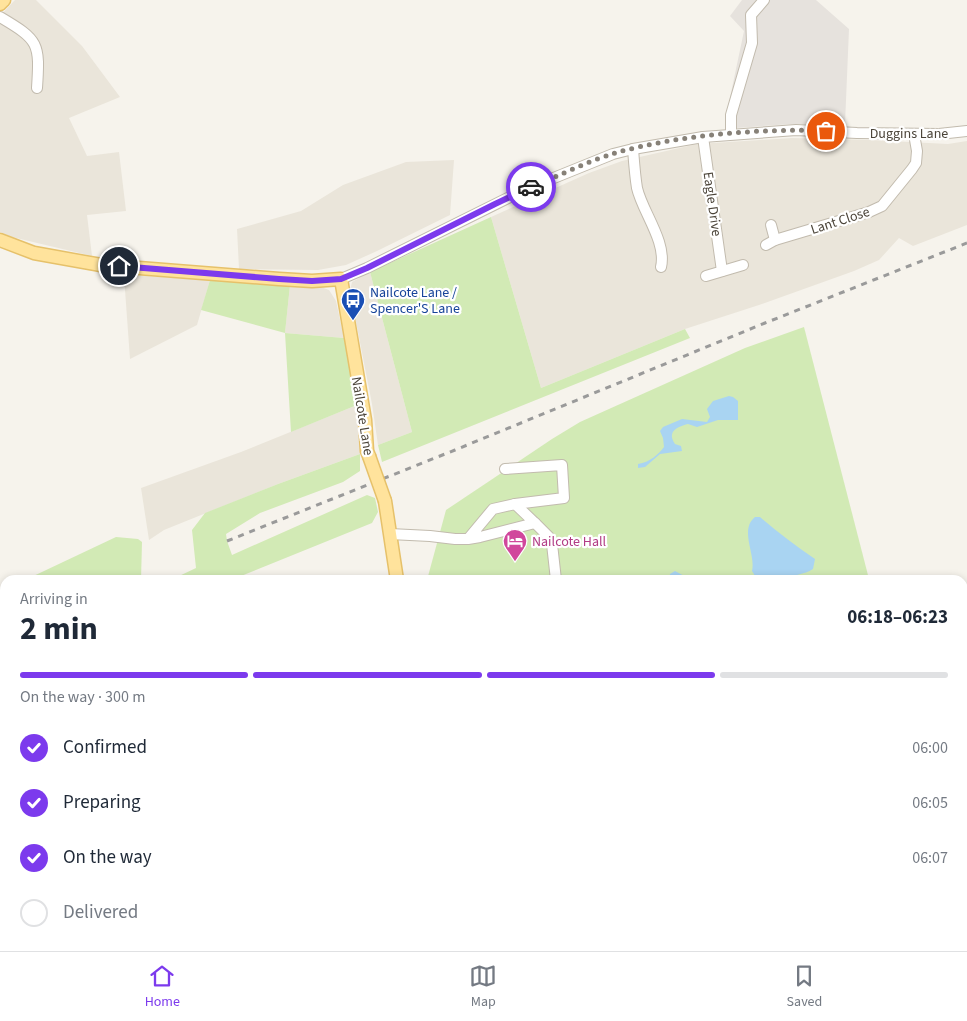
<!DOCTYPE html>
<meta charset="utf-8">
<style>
body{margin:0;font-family:"Source Sans 3",sans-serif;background:#f6f6f7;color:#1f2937;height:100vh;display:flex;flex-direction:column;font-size:19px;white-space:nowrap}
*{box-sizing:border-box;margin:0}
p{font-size:16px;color:#747a83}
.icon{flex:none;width:28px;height:28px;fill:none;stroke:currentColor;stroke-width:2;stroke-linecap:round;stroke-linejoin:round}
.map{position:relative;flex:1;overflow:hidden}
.details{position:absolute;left:0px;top:575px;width:968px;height:376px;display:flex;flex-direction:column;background:#fff;border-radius:15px 15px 0 0;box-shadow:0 2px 8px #0003}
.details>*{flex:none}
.pin{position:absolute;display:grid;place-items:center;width:42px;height:42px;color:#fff;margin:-21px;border:2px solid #fff;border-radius:50%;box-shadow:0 1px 5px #0007}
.courier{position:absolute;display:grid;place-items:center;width:50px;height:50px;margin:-25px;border:4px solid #7c3aed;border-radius:50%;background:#fff;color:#222;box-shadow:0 1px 6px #0007}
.head em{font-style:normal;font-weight:700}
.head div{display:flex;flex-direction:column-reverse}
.head{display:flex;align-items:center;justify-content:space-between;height:85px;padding:0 20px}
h1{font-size:32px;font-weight:700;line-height:38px}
.bar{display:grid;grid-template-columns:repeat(4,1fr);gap:8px 5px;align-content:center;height:60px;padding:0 20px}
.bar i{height:6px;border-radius:4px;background:#e0e1e3}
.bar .current{background:#7c3aed}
.bar p{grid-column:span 4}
ol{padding:0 20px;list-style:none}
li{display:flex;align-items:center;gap:15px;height:55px}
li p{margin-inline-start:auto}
li .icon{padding:5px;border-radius:50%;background:#7c3aed;color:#fff;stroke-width:4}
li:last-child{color:#747a83}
li i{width:28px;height:28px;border:2px solid #e0e1e3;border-radius:50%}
.menu{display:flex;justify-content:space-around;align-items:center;height:70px;border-top:1px solid #e0e1e3;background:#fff;font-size:14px;color:#747a83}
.menu a{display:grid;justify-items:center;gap:2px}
.menu .current{color:#7c3aed}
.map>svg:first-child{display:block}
.residential{fill:#eae5da}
.industrial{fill:#e6e2dd}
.green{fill:#d2eab5}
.water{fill:#a9d4f2}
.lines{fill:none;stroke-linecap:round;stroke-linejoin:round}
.minor-casing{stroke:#c2bbae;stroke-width:12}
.major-casing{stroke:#e6c16a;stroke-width:15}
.minor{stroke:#fff;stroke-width:10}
.major{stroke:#ffe39c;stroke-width:12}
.rail{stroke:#9a9a9a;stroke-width:3;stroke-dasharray:6 6;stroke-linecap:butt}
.major-bridge-casing{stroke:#e6c16a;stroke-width:15;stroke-linecap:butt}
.major-bridge{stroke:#ffe39c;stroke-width:12}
.done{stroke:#878178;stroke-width:5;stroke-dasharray:0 9}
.route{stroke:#7c3aed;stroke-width:6}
.labels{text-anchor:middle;stroke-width:4.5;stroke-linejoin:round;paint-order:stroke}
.street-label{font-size:14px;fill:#4b4439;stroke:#fff}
.transit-label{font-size:14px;fill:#164399;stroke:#fff;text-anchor:start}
.hotel-label{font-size:14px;fill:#b23c85;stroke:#fff;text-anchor:start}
</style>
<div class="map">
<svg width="967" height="951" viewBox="0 0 967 951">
<rect width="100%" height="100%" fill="#f6f3ec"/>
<!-- residential -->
<g class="residential">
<polygon points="15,0 36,0 82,46 120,97 69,118 87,156 119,152 126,211 87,215 92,256 12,237 0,232 0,16"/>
<polygon points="792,138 870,140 948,144 967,141 967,225 913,246 899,238 879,260 854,271 759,305 685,329 541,388 491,217 589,173 622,161 697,144"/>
<polygon points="454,160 450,215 377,251 346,265 318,270 239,269 237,229 301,211 343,185 406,162"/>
<polygon points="370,272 412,432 378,445 372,404 350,291 352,282"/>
<polygon points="124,276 145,276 210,280 197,325 130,359"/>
<polygon points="290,285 318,286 329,290 336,301 344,338 285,333"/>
<polygon points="357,405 360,414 360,454 278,484 164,530 149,540 141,488 241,452"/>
</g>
<!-- industrial -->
<polygon class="industrial" points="742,0 816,0 849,29 845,124 791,124 736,128 734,117 728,107 744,31 730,16"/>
<!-- green -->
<g class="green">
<polygon points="491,217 541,388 685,329 690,338 382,462 378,445 412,432 370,272"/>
<polygon points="210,280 290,285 285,333 344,338 357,405 291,432 285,333 201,310"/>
<polygon points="804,327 869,579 427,580 446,510 552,439 580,422 745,348"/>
<polygon points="360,454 360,471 343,482 260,513 226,534 227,541 232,555 367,495 375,498 378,512 372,523 231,580 164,580 177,577 196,568 192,530 205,513 278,484"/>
<polygon points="116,537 138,539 142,542 141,580 25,580"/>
<polygon points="5,589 5,671 0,673 0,592"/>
</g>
<!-- water -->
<g class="water">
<path d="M729 396 733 397 738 401V420H718L697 427 688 424C676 427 667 432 675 444L681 446 682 451 660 454 645 467 638 468V464C650 462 658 455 664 447L663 438 660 431 663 427 682 419 707 422 710 417 707 409 713 401Z"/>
<path d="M755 517H760C777 532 796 546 815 559L813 569C804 575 793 574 786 580H755V576L752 571C756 554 739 530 755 517Z"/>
<polygon points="675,571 688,578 698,580 669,580 670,574"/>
</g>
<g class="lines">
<!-- minor casing -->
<g class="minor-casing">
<g id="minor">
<path d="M0 17C39 40 40 43 37 88"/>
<polyline points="731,133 731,115 752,43 751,15 764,0"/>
<polyline points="703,137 722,271"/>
<path d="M633 149C634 162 635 176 637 188 642 211 667 242 661 267"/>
<polyline points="771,225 775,240"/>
<polyline points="766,245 775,240 869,212 882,206 912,169 916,163 917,151 914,134"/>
<polyline points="706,276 743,265"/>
<polyline points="341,279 367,268 524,190 613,154 633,149 703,137 796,130 857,133 939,134 967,131"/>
<polyline points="505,469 562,465 564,498 515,504"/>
<polyline points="535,523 549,537 552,544 556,580"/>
<polyline points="390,534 430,536 455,539 468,539 480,537 535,523 515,504 493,509 468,539"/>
<polyline points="0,945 7,951"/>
<polyline points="725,946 726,951"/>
<polyline points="617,951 634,946"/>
<polyline points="816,951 832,946"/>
</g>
</g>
<!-- major casing -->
<g class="major-casing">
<g id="major">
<polyline points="0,4 4,0"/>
<polyline points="0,240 34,253 101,265 279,279 312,281 341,279 365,420 367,451 369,456"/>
<polyline points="385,501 397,580"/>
<polyline points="495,946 495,951"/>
</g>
</g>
<!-- minor -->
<use href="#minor" class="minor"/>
<!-- major -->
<use href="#major" class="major"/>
<!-- rail -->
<polyline class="rail" points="227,541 455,450 765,323 967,243"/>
<!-- major-bridge casing -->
<g class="major-bridge-casing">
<polyline id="major-bridge" points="369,456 385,501"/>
</g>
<!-- major-bridge -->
<use href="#major-bridge" class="major-bridge"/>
</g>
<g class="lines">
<!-- done -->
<path class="done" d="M531 187C557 177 588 161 615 153 679 135 760 128 826 131"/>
<!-- route -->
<polyline class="route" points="119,266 279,279 312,281 341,279 367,268 495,204 531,187"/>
</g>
<!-- icons -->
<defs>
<g id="bus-pin" transform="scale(1.25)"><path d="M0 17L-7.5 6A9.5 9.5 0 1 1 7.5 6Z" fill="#1a4fb4" stroke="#fff"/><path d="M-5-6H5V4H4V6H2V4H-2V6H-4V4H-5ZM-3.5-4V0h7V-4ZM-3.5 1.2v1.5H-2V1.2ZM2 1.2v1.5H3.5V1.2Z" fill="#fff"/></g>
<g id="hotel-pin" transform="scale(1.25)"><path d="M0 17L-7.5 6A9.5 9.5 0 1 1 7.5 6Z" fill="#d1479c" stroke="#fff"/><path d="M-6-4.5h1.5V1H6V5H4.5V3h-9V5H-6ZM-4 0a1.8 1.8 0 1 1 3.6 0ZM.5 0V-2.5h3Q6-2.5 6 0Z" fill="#fff"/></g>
</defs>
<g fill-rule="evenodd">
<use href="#bus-pin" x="353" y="300"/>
<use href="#hotel-pin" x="515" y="541"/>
</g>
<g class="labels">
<!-- street labels -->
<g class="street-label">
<text x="909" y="138">Duggins Lane</text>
<text transform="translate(713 204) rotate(82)" y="5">Eagle Drive</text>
<text transform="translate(840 220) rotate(-18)" y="5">Lant Close</text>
<text transform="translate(363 416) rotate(81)" y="5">Nailcote Lane</text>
</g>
<!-- transit labels -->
<g class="transit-label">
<text x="370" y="297">Nailcote Lane /<tspan x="370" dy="16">Spencer'S Lane</tspan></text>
</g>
<!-- hotel labels -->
<g class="hotel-label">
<text x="532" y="546">Nailcote Hall</text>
</g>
</g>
</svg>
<div class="pin" style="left:826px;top:131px;background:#ea580c"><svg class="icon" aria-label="bag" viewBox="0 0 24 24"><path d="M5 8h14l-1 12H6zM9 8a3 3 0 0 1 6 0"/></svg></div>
<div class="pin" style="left:119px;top:266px;background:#1f2937"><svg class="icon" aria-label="home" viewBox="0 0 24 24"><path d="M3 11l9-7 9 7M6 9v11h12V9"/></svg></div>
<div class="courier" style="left:531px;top:187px"><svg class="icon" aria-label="car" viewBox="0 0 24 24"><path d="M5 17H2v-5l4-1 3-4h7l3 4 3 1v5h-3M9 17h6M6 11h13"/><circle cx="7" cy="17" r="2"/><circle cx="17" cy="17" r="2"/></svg></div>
<section class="details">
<div class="head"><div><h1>2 min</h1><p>Arriving in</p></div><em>06:18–06:23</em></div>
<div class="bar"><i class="current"></i><i class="current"></i><i class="current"></i><i></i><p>On the way · 300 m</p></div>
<ol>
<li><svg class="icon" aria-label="check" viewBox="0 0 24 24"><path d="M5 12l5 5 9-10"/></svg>Confirmed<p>06:00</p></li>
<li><svg class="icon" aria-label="check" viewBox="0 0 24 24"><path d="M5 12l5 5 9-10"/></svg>Preparing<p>06:05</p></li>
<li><svg class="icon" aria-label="check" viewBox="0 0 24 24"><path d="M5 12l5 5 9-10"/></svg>On the way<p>06:07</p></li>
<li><i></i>Delivered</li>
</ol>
</section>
</div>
<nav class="menu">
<a class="current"><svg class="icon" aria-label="home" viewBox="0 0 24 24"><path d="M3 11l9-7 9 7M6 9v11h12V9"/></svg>Home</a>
<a><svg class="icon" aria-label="map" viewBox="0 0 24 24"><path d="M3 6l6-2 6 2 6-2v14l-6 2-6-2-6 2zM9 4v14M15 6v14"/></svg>Map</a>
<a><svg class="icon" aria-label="saved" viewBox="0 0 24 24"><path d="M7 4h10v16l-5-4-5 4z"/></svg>Saved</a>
</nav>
